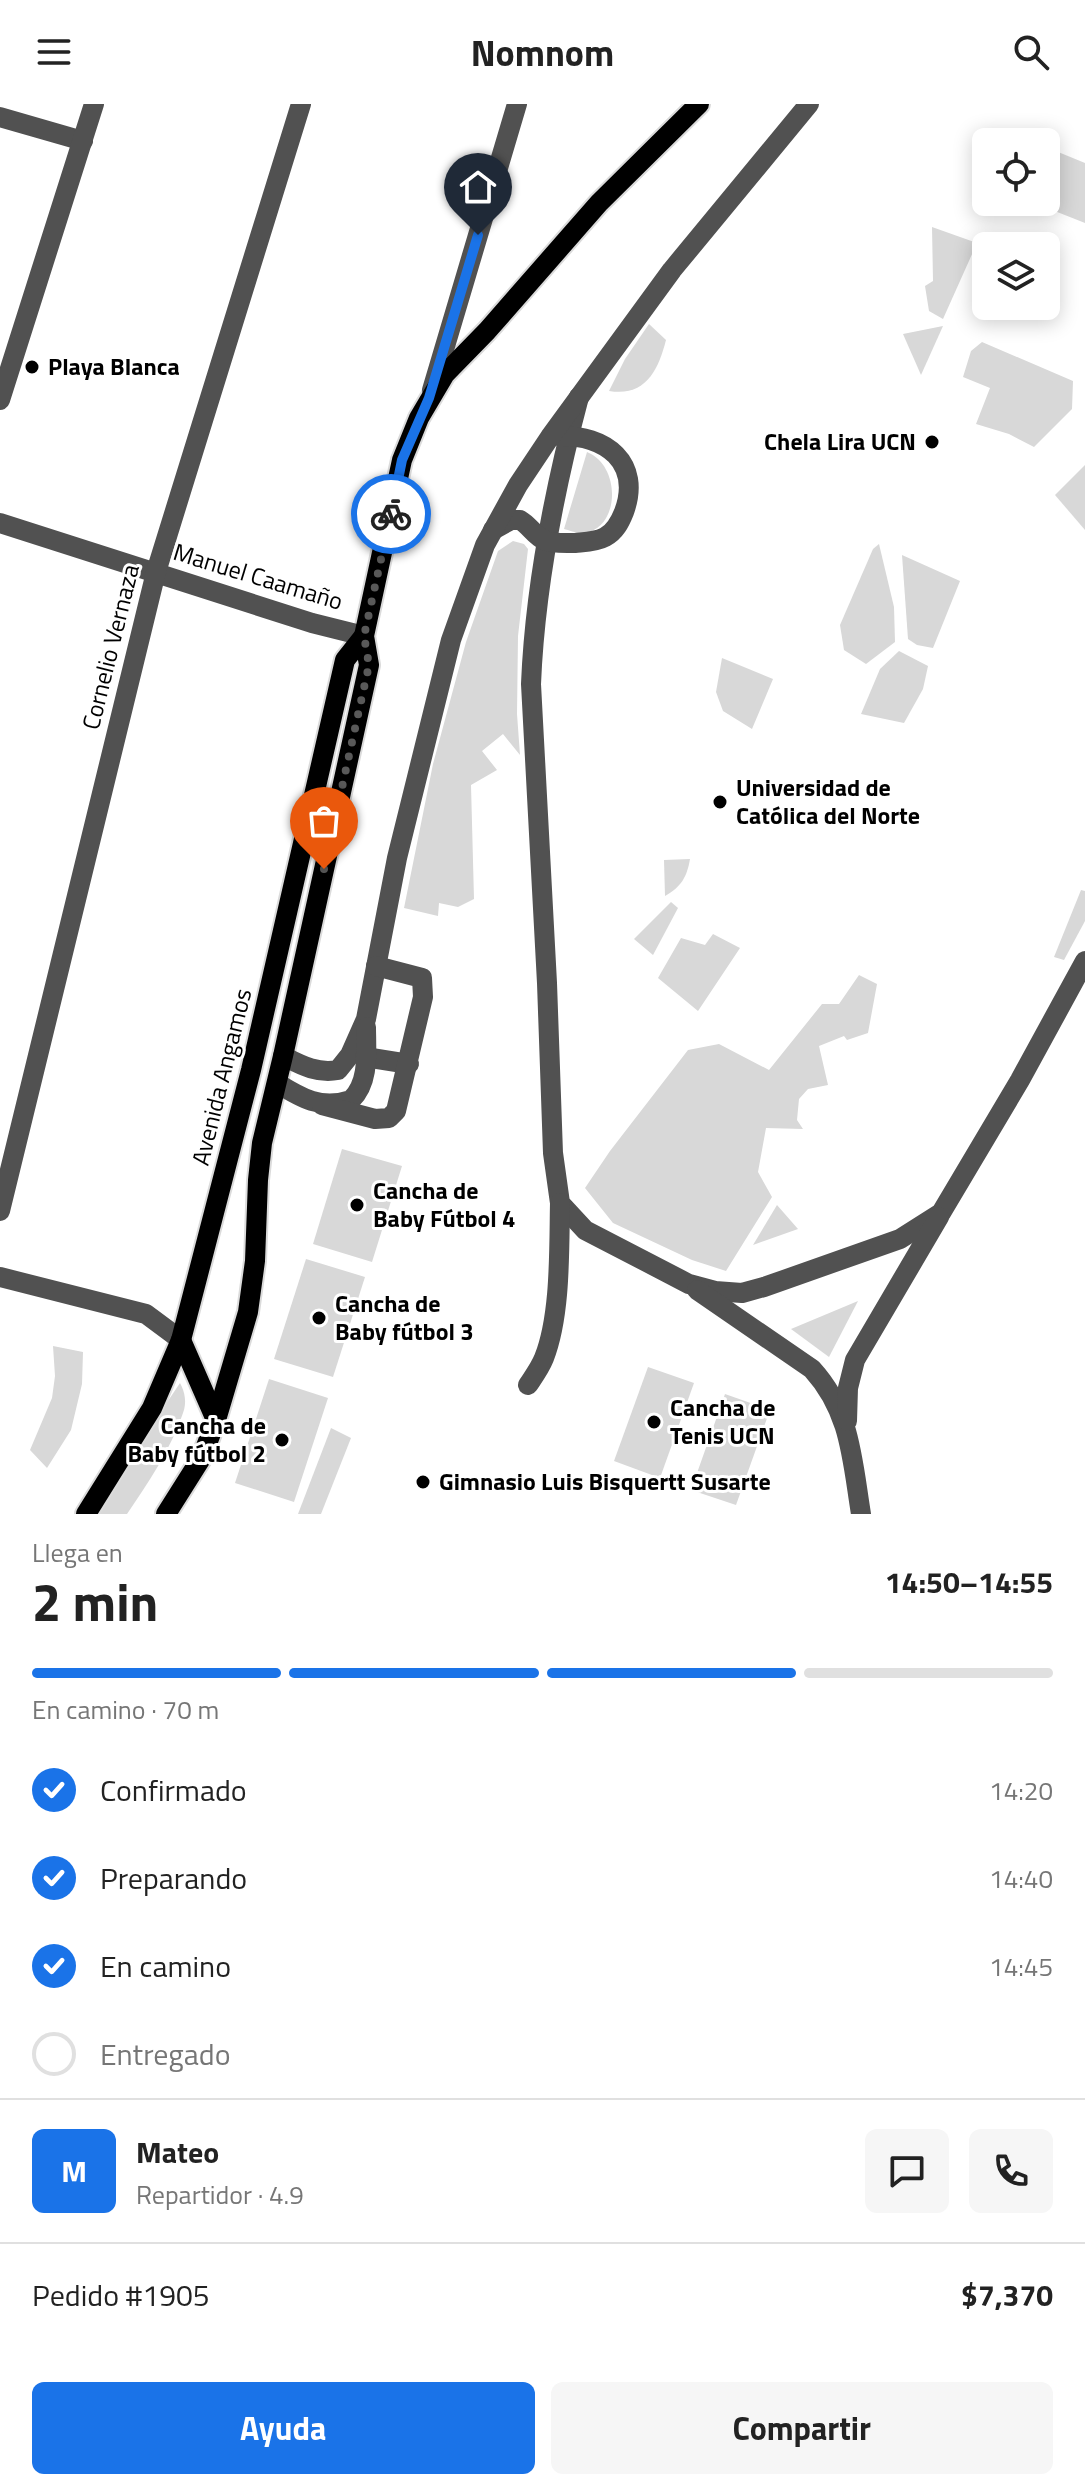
<!DOCTYPE html>
<html lang="es">
<meta charset="utf-8">
<style>
body{margin:0;font-family:"Titillium Web",sans-serif;background:#f6f6f6;color:#222;height:100vh;display:flex;flex-direction:column;font-size:30px;white-space:nowrap}
*{box-sizing:border-box;margin:0}
p{font-size:26px;color:#767676}
.icon{flex:none;width:44px;height:44px;fill:none;stroke:currentColor;stroke-width:2;stroke-linecap:round;stroke-linejoin:round}
.map{position:relative;height:1410px;overflow:hidden}
.details{display:flex;flex-direction:column;background:#fff;flex:1}
.details>*{flex:none}
.tools{position:absolute;left:972px;top:24px;display:grid;gap:16px}
.tools a{display:grid;place-items:center;width:88px;height:88px;border-radius:12px;background:#fff;box-shadow:0 4px 20px #0003;font-size:40px}
.pin{position:absolute;display:grid;place-items:center;width:68px;height:68px;color:#fff;margin:-82px -34px;border-radius:50% 50% 50% 0;rotate:-45deg;box-shadow:0 0 8px #0007}
.pin .icon{rotate:45deg}
.courier{position:absolute;display:grid;place-items:center;width:80px;height:80px;margin:-40px;border:6px solid #1a73e8;border-radius:50%;background:#fff;color:#222;box-shadow:0 2px 10px #0007}
.head em{font-style:normal;font-weight:700}
.head div{display:flex;flex-direction:column-reverse}
.head{display:flex;align-items:center;justify-content:space-between;height:136px;padding:0 32px}
h1{font-size:52px;font-weight:700;line-height:60px}
.bar{display:grid;grid-template-columns:repeat(4,1fr);gap:12px 8px;align-content:center;height:96px;padding:0 32px}
.bar i{height:10px;border-radius:6px;background:#e0e0e0}
.bar .current{background:#1a73e8}
.bar p{grid-column:span 4}
.line{display:flex;align-items:center;gap:20px;padding:0 32px;border-top:2px solid #e0e0e0}
.line div{flex:1}
.round{display:grid;place-items:center;flex:none;width:84px;height:84px;border-radius:12px;background:#f6f6f6}
ol{padding:0 32px;list-style:none}
li{display:flex;align-items:center;gap:24px;height:88px}
li p{margin-inline-start:auto}
li .icon{padding:8px;border-radius:50%;background:#1a73e8;color:#fff;stroke-width:4}
li:last-child{color:#767676}
li i{width:44px;height:44px;border:4px solid #e0e0e0;border-radius:50%}
.button{display:flex;gap:16px;margin-top:auto;padding:16px 32px}
.button a{flex:1;height:92px;border-radius:12px;background:#1a73e8;color:#fff;font-size:32px;font-weight:700;line-height:92px;text-align:center}
.button a+a{background:#f6f6f6;color:#222}
header{display:flex;justify-content:space-between;align-items:center;height:104px;padding:0 32px;background:#fff;font-size:36px;font-weight:700}
.map>svg:first-child{display:block}
.grass{fill:#d8d8d8}
.lines{fill:none;stroke-linecap:round;stroke-linejoin:round}
.major-casing{stroke:#dbdbdb;stroke-width:24}
.minor{stroke:#515151;stroke-width:20}
.major{stroke:#000;stroke-width:20}
.done{stroke:#595959;stroke-width:8;stroke-dasharray:0 14.4}
.route{stroke:#1a73e8;stroke-width:10}
.poi-dot{fill:#000;stroke:#fff;stroke-width:3}
.labels{text-anchor:middle;stroke-width:6;stroke-linejoin:round;paint-order:stroke}
.poi-label{font-size:24px;font-weight:bold;fill:#000;stroke:#fff;text-anchor:start}
.street-label{font-size:24px;fill:#000;stroke:#fff}
</style>
<header><svg class="icon" aria-label="menu" viewBox="0 0 24 24"><path d="M4 6h16M4 12h16M4 18h16"/></svg>Nomnom<svg class="icon" aria-label="search" viewBox="0 0 24 24"><circle cx="10" cy="10" r="6"/><path d="M15 15l6 6"/></svg></header>
<div class="map">
<svg width="1085" height="1410" viewBox="0 0 1085 1410">
<rect width="100%" height="100%" fill="#fff"/>
<!-- grass -->
<g class="grass">
<polygon points="1046,43 1085,59 1085,119 1032,98 1046,98"/>
<polygon points="932,123 977,139 943,215 929,207 925,182 933,177"/>
<path d="M649 220 666 236C658 267 645 293 609 287L625 255Z"/>
<polygon points="943,222 921,271 903,230"/>
<polygon points="982,238 1073,277 1072,305 1034,343 1009,330 976,320 990,284 963,273 971,247"/>
<path d="M587 348C622 362 620 426 583 429 578 430 569 426 564 425Z"/>
<polygon points="1085,361 1085,426 1055,391"/>
<polygon points="513,437 524,440 528,445 518,532 517,610 520,651 503,630 482,647 497,666 471,681 474,795 458,803 439,799 438,812 404,804 433,660 466,538 498,447"/>
<polygon points="879,440 894,503 895,538 866,560 844,546 840,521 873,445"/>
<polygon points="902,451 960,477 933,544 917,541 908,535"/>
<polygon points="899,547 928,562 923,585 904,619 861,610 880,565"/>
<polygon points="722,554 773,575 752,625 723,607 716,588"/>
<path d="M690 755C687 773 681 783 665 792L664 756Z"/>
<polygon points="1081,786 1085,787 1085,817 1064,856 1054,853"/>
<polygon points="671,798 678,804 653,851 634,835"/>
<polygon points="713,830 740,844 698,907 658,874 681,834 705,841"/>
<polygon points="859,871 877,880 868,929 847,936 844,932 819,942 828,981 808,985 799,995 797,1016 803,1025 766,1024 758,1068 772,1093 726,1167 692,1156 613,1119 585,1084 610,1047 688,946 719,940 769,966 822,900 839,900"/>
<polygon points="342,1045 402,1062 372,1158 313,1140"/>
<polygon points="777,1101 798,1125 753,1141"/>
<polygon points="306,1155 365,1173 333,1273 274,1255"/>
<polygon points="858,1197 829,1253 791,1225"/>
<polygon points="53,1242 83,1248 82,1280 71,1326 47,1364 30,1346 52,1294 55,1272"/>
<polygon points="648,1263 694,1279 660,1374 614,1357"/>
<polygon points="269,1275 328,1294 294,1398 235,1379"/>
<path d="M180 1279C185 1288 187 1299 183 1309 171 1345 148 1379 127 1410H92Z"/>
<polygon points="725,1290 770,1306 736,1401 691,1386"/>
<polygon points="331,1324 351,1334 321,1410 298,1410"/>
</g>
<g class="lines">
<!-- major casing -->
<g class="major-casing">
<g id="major">
<polyline points="181,1236 216,1316"/>
<polyline points="86,1410 152,1304 181,1236 251,966 345,556 364,532"/>
<polyline points="166,1410 202,1353 216,1316 248,1208 255,1157 258,1076 262,1039 283,952 369,561 364,532 402,356 419,314 445,270 487,227 599,99 699,0"/>
</g>
</g>
<!-- minor -->
<g class="minor">
<polyline points="0,13 83,37"/>
<polyline points="432,286 517,0"/>
<path d="M579 293C554 387 535 482 531 580L547 879 553 1049 560 1099 585 1126 689 1180 715 1187 742 1189 764 1183 900 1135 941 1109 1020 976 1085 857"/>
<polyline points="0,296 94,0"/>
<polyline points="0,419 312,519 364,532"/>
<path d="M493 426 511 416H520C529 421 535 432 544 436 552 440 566 439 575 439 585 438 596 438 605 433 615 428 620 418 624 408 642 359 606 330 558 332"/>
<path d="M283 952C301 961 317 970 338 966L350 951 366 915 397 754 451 536 485 441 518 381 550 333 672 166 809 0"/>
<polyline points="365,953 409,960"/>
<path d="M277 979C301 994 321 1006 351 996 370 978 366 947 366 923"/>
<polyline points="322,1001 375,1015 389,1014 396,1007 423,893 422,874 376,862"/>
<polyline points="0,1107 156,468 301,0"/>
<polyline points="0,1173 146,1210 181,1236"/>
<path d="M697 1186 812 1265C851 1308 852 1355 861 1410"/>
<path d="M528 1281C534 1272 540 1264 544 1254 561 1211 559 1145 560 1099"/>
<polyline points="847,1317 848,1284 855,1256 939,1113"/>
</g>
<!-- major -->
<use href="#major" class="major"/>
</g>
<g class="lines">
<!-- done -->
<polyline class="done" points="324,765 369,561 364,532 391,410"/>
<!-- route -->
<polyline class="route" points="391,410 402,356 429,294 478,131"/>
</g>
<!-- markers -->
<g class="poi-dot">
<circle cx="32" cy="263" r="8"/>
<circle cx="932" cy="338" r="8"/>
<circle cx="720" cy="698" r="8"/>
<circle cx="357" cy="1101" r="8"/>
<circle cx="319" cy="1214" r="8"/>
<circle cx="654" cy="1318" r="8"/>
<circle cx="282" cy="1336" r="8"/>
<circle cx="423" cy="1378" r="8"/>
</g>
<g class="labels">
<!-- poi labels -->
<g class="poi-label">
<text x="48" y="271">Playa Blanca</text>
<text x="916" y="346" text-anchor="end">Chela Lira UCN</text>
<text x="736" y="692">Universidad de<tspan x="736" dy="28">Católica del Norte</tspan></text>
<text x="373" y="1095">Cancha de<tspan x="373" dy="28">Baby Fútbol 4</tspan></text>
<text x="335" y="1208">Cancha de<tspan x="335" dy="28">Baby fútbol 3</tspan></text>
<text x="670" y="1312">Cancha de<tspan x="670" dy="28">Tenis UCN</tspan></text>
<text x="266" y="1330" text-anchor="end">Cancha de<tspan x="266" dy="28">Baby fútbol 2</tspan></text>
<text x="439" y="1386">Gimnasio Luis Bisquertt Susarte</text>
</g>
<!-- street labels -->
<g class="street-label">
<text transform="translate(258 473) rotate(17)" y="8">Manuel Caamaño</text>
<text transform="translate(111 543) rotate(-76)" y="8">Cornelio Vernaza</text>
<text transform="translate(222 973) rotate(-76)" y="8">Avenida Angamos</text>
</g>
</g>
</svg>
<div class="tools">
<a><svg class="icon" aria-label="locate" viewBox="0 0 24 24"><circle cx="12" cy="12" r="6"/><path d="M12 2v4M12 18v4M2 12h4M18 12h4"/></svg></a>
<a><svg class="icon" aria-label="layers" viewBox="0 0 24 24"><path d="M12 4l9 5-9 5-9-5zM3 14l9 5 9-5"/></svg></a>
</div>
<div class="pin" style="left:324px;top:765px;background:#ea580c"><svg class="icon" aria-label="bag" viewBox="0 0 24 24"><path d="M5 8h14l-1 12H6zM9 8a3 3 0 0 1 6 0"/></svg></div>
<div class="pin" style="left:478px;top:131px;background:#1f2937"><svg class="icon" aria-label="home" viewBox="0 0 24 24"><path d="M3 11l9-7 9 7M6 9v11h12V9"/></svg></div>
<div class="courier" style="left:391px;top:410px"><svg class="icon" aria-label="bike" viewBox="0 0 24 24"><circle cx="6" cy="16" r="4"/><circle cx="18" cy="16" r="4"/><path d="M6 16l4-8h5l3 8M10 8l3 8H6M13 5h3"/></svg></div>
</div>
<section class="details">
<div class="head"><div><h1>2 min</h1><p>Llega en</p></div><em>14:50–14:55</em></div>
<div class="bar"><i class="current"></i><i class="current"></i><i class="current"></i><i></i><p>En camino · 70 m</p></div>
<ol>
<li><svg class="icon" aria-label="check" viewBox="0 0 24 24"><path d="M5 12l5 5 9-10"/></svg>Confirmado<p>14:20</p></li>
<li><svg class="icon" aria-label="check" viewBox="0 0 24 24"><path d="M5 12l5 5 9-10"/></svg>Preparando<p>14:40</p></li>
<li><svg class="icon" aria-label="check" viewBox="0 0 24 24"><path d="M5 12l5 5 9-10"/></svg>En camino<p>14:45</p></li>
<li><i></i>Entregado</li>
</ol>
<div class="line" style="height:144px"><b class="round" style="background:#1a73e8;color:#fff">M</b><div><b>Mateo</b><p>Repartidor · 4.9</p></div><a class="round"><svg class="icon" aria-label="chat" viewBox="0 0 24 24"><path d="M4 5h16v11H9l-5 4z"/></svg></a><a class="round"><svg class="icon" aria-label="phone" viewBox="0 0 24 24"><path d="M5 4h4l2 5-3 2q2 4 5 5l2-3 5 2v4C11 20 4 13 5 4z"/></svg></a></div>
<div class="line" style="height:104px"><div>Pedido #1905</div><b>$7,370</b></div>
<div class="button"><a>Ayuda</a><a>Compartir</a></div>
</section>
